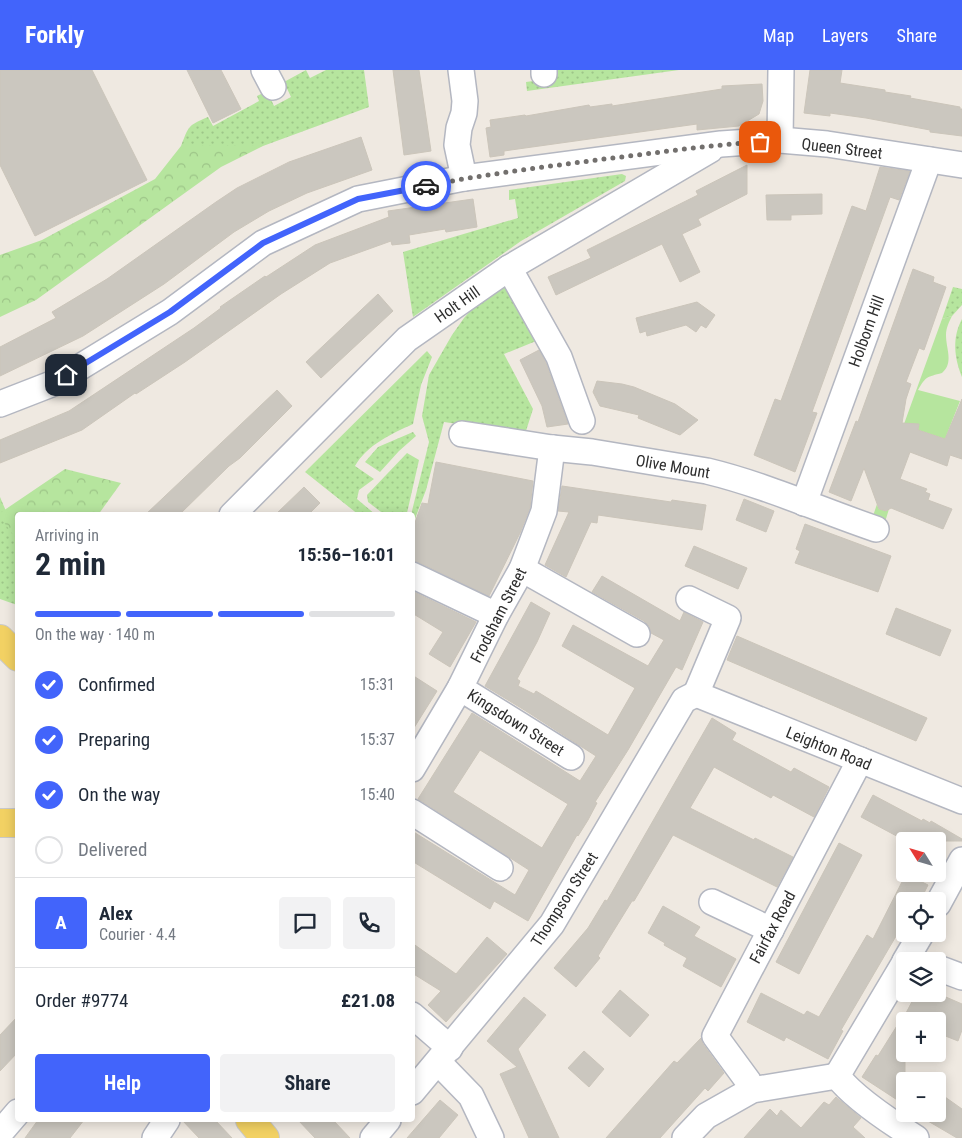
<!DOCTYPE html>
<meta charset="utf-8">
<style>
body{margin:0;font-family:"Roboto Condensed",sans-serif;background:#f2f2f3;color:#1f2937;height:100vh;display:flex;flex-direction:column;font-size:19px;white-space:nowrap}
*{box-sizing:border-box;margin:0}
p{font-size:16px;color:#747a83}
.icon{flex:none;width:28px;height:28px;fill:none;stroke:currentColor;stroke-width:2;stroke-linecap:round;stroke-linejoin:round}
.map{position:relative;flex:1;overflow:hidden}
.details{position:absolute;left:15px;top:442px;width:400px;height:610px;display:flex;flex-direction:column;background:#fff;border-radius:5px;box-shadow:0 2px 12px #0003}
.details>*{flex:none}
.needle{width:32px;rotate:307deg}
.buttons{position:absolute;left:896px;top:762px;display:grid;gap:10px}
.buttons a{display:grid;place-items:center;width:50px;height:50px;border-radius:5px;background:#fff;box-shadow:0 2px 12px #0003;font-size:25px}
.pin{position:absolute;display:grid;place-items:center;width:42px;height:42px;color:#fff;margin:-21px;border-radius:10px;box-shadow:0 2px 8px #0006}
.courier{position:absolute;display:grid;place-items:center;width:50px;height:50px;margin:-25px;border:4px solid #4264fb;border-radius:50%;background:#fff;color:#222;box-shadow:0 1px 6px #0007}
.headline em{font-style:normal;font-weight:700}
.headline div{display:flex;flex-direction:column-reverse}
.headline{display:flex;align-items:center;justify-content:space-between;height:85px;padding:0 20px}
h1{font-size:32px;font-weight:700;line-height:38px}
.bar{display:grid;grid-template-columns:repeat(4,1fr);gap:8px 5px;align-content:center;height:60px;padding:0 20px}
.bar i{height:6px;border-radius:4px;background:#e0e1e3}
.bar .on{background:#4264fb}
.bar p{grid-column:span 4}
.line{display:flex;align-items:center;gap:12px;padding:0 20px;border-top:1px solid #e0e1e3}
.line div{flex:1}
.round{display:grid;place-items:center;flex:none;width:52px;height:52px;border-radius:5px;background:#f2f2f3}
ol{padding:0 20px;list-style:none}
li{display:flex;align-items:center;gap:15px;height:55px}
li p{margin-inline-start:auto}
li .icon{padding:5px;border-radius:50%;background:#4264fb;color:#fff;stroke-width:4}
li:last-child{color:#747a83}
li i{width:28px;height:28px;border:2px solid #e0e1e3;border-radius:50%}
.button{display:flex;gap:10px;margin-top:auto;padding:10px 20px}
.button a{flex:1;height:58px;border-radius:5px;background:#4264fb;color:#fff;font-size:20px;font-weight:700;line-height:58px;text-align:center}
.button a+a{background:#f2f2f3;color:#1f2937}
header{display:flex;align-items:center;gap:30px;box-sizing:border-box;height:70px;padding:0 25px;background:#4264fb;color:#fff}
header strong{font-size:24px}
nav{display:flex;gap:28px;margin-inline-start:auto;font-size:18px}
.map>svg:first-child{display:block}
.grass{fill:url(#grass-dots)}
.forest{fill:url(#forest-crowns)}
.garden{fill:#b6e59e}
.building{fill:#cbc7bf;stroke:#cbc5ba;fill-rule:evenodd}
.lines{fill:none;stroke-linecap:round;stroke-linejoin:round}
.minor-casing{stroke:#b4b7c1;stroke-width:28}
.major-casing{stroke:#c9c9c9;stroke-width:30}
.minor{stroke:#fff;stroke-width:25}
.major{stroke:#f2d163;stroke-width:28}
.done{stroke:#726f6d;stroke-width:5;stroke-dasharray:0 9}
.route{stroke:#4264fb;stroke-width:6}
.labels{text-anchor:middle;stroke-width:4;stroke-linejoin:round;paint-order:stroke}
.street-label{font-size:16px;fill:#2e2e2e;stroke:#fff}
</style>
<header>
<strong>Forkly</strong>
<nav><a>Map</a><a>Layers</a><a>Share</a></nav>
</header>
<div class="map">
<svg width="962" height="1068" viewBox="0 0 962 1068">
<defs>
<pattern id="grass-dots" width="8" height="8" patternUnits="userSpaceOnUse" patternTransform="scale(1.25)"><rect width="8" height="8" fill="#b6e59e"/><path d="M2 2h.1M6 6h.1" fill="none" stroke="#9dc588" stroke-width="1.8" stroke-linecap="round"/></pattern>
<pattern id="forest-crowns" width="20" height="18" patternUnits="userSpaceOnUse" patternTransform="scale(1.25)"><rect width="20" height="18" fill="#b6e59e"/><path d="M2 6a3 3 0 1 1 6 0M12 15a3 3 0 1 1 6 0" fill="none" stroke="#9dc588"/></pattern>
</defs>
<rect width="100%" height="100%" fill="#efe9e1"/>
<!-- grass -->
<g class="grass">
<path d="M306 0 310 8 326 0H364L369 37 263 76H181C189 56 187 56 208 47L213 56 259 31 257 26 267 21 274 36 291 27 284 12Z"/>
<polygon points="546,0 679,0 527,21 526,12 547,9"/>
<polygon points="622,104 626,106 625,111 521,171 413,247 403,182 518,148 515,129 509,130 509,120"/>
<polygon points="510,210 541,269 504,284 533,339 525,364 444,352 426,420 413,454 412,445 411,445 429,372 422,346 429,305 452,265 464,248 482,228"/>
<polygon points="953,217 962,219 962,235 952,246 942,249"/>
<path d="M962 249V307C954 288 952 267 962 249Z"/>
<path d="M427 281 432 287 421 315 413 354C391 364 367 375 355 396L374 409 359 420 357 429 376 445H359L305 402Z"/>
<polygon points="413,362 416,366 399,381 380,402 365,392 378,377"/>
<polygon points="407,383 419,390 407,443 405,445 385,445 368,432 367,425"/>
<polygon points="0,427 17,467 17,535 0,529"/>
</g>
<!-- forest -->
<g class="forest">
<polygon points="225,75 263,76 221,97 36,230 0,247 0,185 42,170 155,109 181,76"/>
<polygon points="65,399 121,413 98,445 18,445 17,470 0,447 0,443"/>
</g>
<!-- garden -->
<g class="garden">
<path d="M952 246C949 252 946 258 946 265 946 279 954 293 942 303 927 307 926 306 918 320L960 331 945 369 918 360 919 354H904L942 249Z"/>
<polygon points="882,419 877,435 879,439 886,441 889,439 885,452 873,446"/>
</g>
<!-- building -->
<g class="building">
<polygon points="0,0 92,0 147,110 35,166 0,95"/>
<polygon points="187,0 221,0 241,39 213,53"/>
<polygon points="393,0 419,0 431,81 404,85"/>
<polygon points="810,0 842,0 840,13 885,20 885,22 911,26 910,28 960,37 960,39 962,39 962,66 930,62 930,60 866,48 830,43 830,46 804,43"/>
<polygon points="762,14 763,31 759,44 739,56 697,60 697,54 525,78 504,81 504,85 490,87 486,58 491,57 490,50 525,45 526,46 589,35 590,37 612,34 612,36 722,19 722,16"/>
<polygon points="361,67 372,100 307,123 269,141 234,162 164,214 83,266 0,306 0,277 56,248 52,242 107,209 216,132 237,118 289,92"/>
<polygon points="747,95 747,124 698,149 701,155 682,164 700,202 680,212 662,174 556,225 548,207 591,188 587,180 698,125 696,121"/>
<polygon points="880,97 910,101 899,130 890,127 812,342 817,343 795,402 754,385 775,329 781,331 852,136 866,141"/>
<polygon points="822,124 822,144 791,145 791,150 767,150 766,125"/>
<polygon points="473,129 477,157 446,162 445,159 409,165 410,173 392,175 391,171 330,193 281,224 185,292 136,324 135,323 82,360 0,393 0,370 69,341 194,258 221,238 220,237 265,206 266,207 315,175 389,147 388,141"/>
<polygon points="913,199 934,207 933,212 946,217 924,280 919,278 906,312 911,314 906,329 902,353 919,354 918,360 945,369 962,329 962,389 950,385 947,396 910,382 900,409 927,419 925,422 930,424 928,430 952,439 943,459 891,438 886,441 879,439 864,398 851,431 829,422 856,351 858,352"/>
<polygon points="378,224 393,241 321,308 306,292"/>
<polygon points="697,232 715,245 706,258 701,255 696,262 686,255 647,266 646,261 640,263 636,248"/>
<polygon points="539,280 546,293 568,354 547,357 542,336 520,290"/>
<polygon points="597,311 622,314 634,317 675,334 698,350 680,365 638,348 639,345 600,336 593,322"/>
<polygon points="277,320 292,336 240,388 229,396 179,445 145,445"/>
<polygon points="436,392 533,411 530,438 520,463 489,526 418,492 412,491 412,461 422,433 428,434"/>
<polygon points="562,416 671,432 672,430 706,435 702,460 598,445 597,453 591,452 566,507 545,495 569,442 558,441"/>
<polygon points="304,417 320,433 308,445 275,445"/>
<polygon points="744,429 774,441 766,462 736,450"/>
<polygon points="805,454 891,486 878,522 795,493 800,481 796,479"/>
<polygon points="694,476 747,498 738,519 685,496"/>
<path d="M602 506 680 551 684 542 703 552 682 600 676 597 628 680 595 732 597 733 588 750 578 766 577 765 528 851 494 831 490 839 412 791V761L515 825 529 800 418 729 472 643 580 711 596 686 526 641 485 616 531 532 550 543 537 572 517 609 520 611 518 616 534 624 536 621 608 665 635 618 562 576 573 555 648 596 664 570 651 563 649 556 644 551 592 522ZM480 680 568 734 542 778 453 722Z"/>
<polygon points="412,521 476,552 450,597 429,584 443,562 412,543"/>
<polygon points="896,538 951,560 940,586 886,564"/>
<polygon points="737,566 927,648 916,671 727,590"/>
<polygon points="412,605 437,621 412,661"/>
<polygon points="712,648 736,663 732,670 791,702 794,698 829,717 814,747 773,725 771,728 714,697 690,738 754,770 755,768 793,787 777,817 673,765 634,831 632,831 598,886 600,888 576,917 554,898 588,858 605,830 607,831"/>
<polygon points="873,725 922,751 923,749 930,753 931,751 962,769 962,771 906,771 861,747"/>
<polygon points="839,773 862,785 799,904 776,892"/>
<polygon points="906,804 928,815 920,831 905,831 905,863 899,861 841,960 843,961 828,989 786,967 784,971 747,952 761,923 804,945 807,941 819,947 867,865 873,869"/>
<polygon points="663,836 700,857 694,866 736,889 721,917 683,896 687,888 664,875 665,873 648,863"/>
<polygon points="487,867 507,884 446,952 428,935 441,921 412,903 412,873 456,904"/>
<polygon points="620,920 649,945 630,967 602,942"/>
<polygon points="916,924 939,924 962,934 962,960 958,971 938,963 938,951 905,951 905,1035 862,1007 876,985 878,986 905,943 905,945"/>
<polygon points="524,927 546,945 518,979 559,1068 529,1068 500,1004 517,997 487,971"/>
<polygon points="18,946 18,982 0,1001 0,965"/>
<polygon points="701,968 703,974 724,1003 708,1021 705,1018 660,1068 606,1068 674,991 677,993"/>
<polygon points="584,981 604,999 589,1017 568,998"/>
<polygon points="938,1022 962,1039 962,1068 957,1068 916,1044 938,1044"/>
<polygon points="836,1027 861,1048 853,1057 865,1068 744,1068 770,1039 777,1046 781,1040 801,1058 824,1032 829,1035"/>
<polygon points="440,1030 458,1045 439,1068 407,1068"/>
<polygon points="38,1050 84,1050 70,1068 25,1068"/>
<polygon points="182,1050 215,1050 232,1068 199,1068"/>
<polygon points="298,1050 333,1050 350,1068 315,1068"/>
</g>
<g class="lines">
<!-- minor casing -->
<g class="minor-casing">
<g id="minor">
<polyline points="264,0 273,17"/>
<polyline points="461,0 465,31 464,43 459,58 457,75 464,108"/>
<polyline points="544,0 544,4"/>
<polyline points="780,70 781,0"/>
<polyline points="509,198 559,287 582,351"/>
<polyline points="0,334 54,313 170,242 263,173 358,129 464,108 721,74 780,70 827,74 962,95"/>
<path d="M462 364 552 378 592 382 707 401C765 415 820 440 876 459"/>
<polyline points="804,433 929,90"/>
<polyline points="232,445 407,269 509,198 710,80"/>
<polyline points="522,499 637,564"/>
<polyline points="412,505 496,545"/>
<polyline points="689,529 728,548 696,624"/>
<polyline points="460,618 571,687"/>
<polyline points="696,624 962,731"/>
<polyline points="412,699 460,618 496,545 522,499 544,441 552,378"/>
<polyline points="412,742 500,798"/>
<polyline points="712,832 771,860"/>
<polyline points="938,834 962,790"/>
<polyline points="905,891 921,864"/>
<polyline points="938,898 962,907"/>
<polyline points="412,945 450,978"/>
<polyline points="438,992 471,1026 491,1068"/>
<polyline points="837,1006 905,892"/>
<polyline points="752,1020 748,1011 715,966 860,690"/>
<polyline points="412,1022 552,854 684,630 696,624"/>
<polyline points="0,1063 18,1042"/>
<polyline points="155,1068 167,1050"/>
<polyline points="373,1068 388,1050"/>
<path d="M685 1068 706 1046 752 1020 837 1006C854 1028 892 1053 916 1068"/>
</g>
</g>
<!-- major casing -->
<g class="major-casing">
<g id="major">
<polyline points="0,569 18,587"/>
<polyline points="0,753 18,753"/>
<polyline points="250,1050 265,1068"/>
</g>
</g>
<!-- minor -->
<use href="#minor" class="minor"/>
<!-- major -->
<use href="#major" class="major"/>
</g>
<g class="lines">
<!-- done -->
<path class="done" d="M426 116C485 104 545 97 604 89 656 83 708 75 760 72"/>
<!-- route -->
<polyline class="route" points="66,305 170,242 263,173 358,129 426,116"/>
</g>
<g class="labels">
<!-- street labels -->
<g class="street-label">
<text transform="translate(842 78) rotate(7)" y="6">Queen Street</text>
<text transform="translate(457 234) rotate(-35)" y="6">Holt Hill</text>
<text transform="translate(866 261) rotate(-70)" y="6">Holborn Hill</text>
<text transform="translate(673 396) rotate(10)" y="6">Olive Mount</text>
<text transform="translate(498 545) rotate(-63)" y="6">Frodsham Street</text>
<text transform="translate(516 652) rotate(32)" y="6">Kingsdown Street</text>
<text transform="translate(829 678) rotate(22)" y="6">Leighton Road</text>
<text transform="translate(564 829) rotate(-57)" y="6">Thompson Street</text>
<text transform="translate(772 857) rotate(-62)" y="6">Fairfax Road</text>
</g>
</g>
</svg>
<div class="buttons">
<a><svg class="needle" viewBox="-14 -14 28 28"><path d="M0-13l5 13h-10z" fill="#e53935"/><path d="M0 13l5-13h-10z" fill="#747a83"/></svg></a>
<a><svg class="icon" aria-label="locate" viewBox="0 0 24 24"><circle cx="12" cy="12" r="6"/><path d="M12 2v4M12 18v4M2 12h4M18 12h4"/></svg></a>
<a><svg class="icon" aria-label="layers" viewBox="0 0 24 24"><path d="M12 4l9 5-9 5-9-5zM3 14l9 5 9-5"/></svg></a>
<a>+</a>
<a>−</a>
</div>
<div class="pin" style="left:760px;top:72px;background:#ea580c"><svg class="icon" aria-label="bag" viewBox="0 0 24 24"><path d="M5 8h14l-1 12H6zM9 8a3 3 0 0 1 6 0"/></svg></div>
<div class="pin" style="left:66px;top:305px;background:#1f2937"><svg class="icon" aria-label="home" viewBox="0 0 24 24"><path d="M3 11l9-7 9 7M6 9v11h12V9"/></svg></div>
<div class="courier" style="left:426px;top:116px"><svg class="icon" aria-label="car" viewBox="0 0 24 24"><path d="M5 17H2v-5l4-1 3-4h7l3 4 3 1v5h-3M9 17h6M6 11h13"/><circle cx="7" cy="17" r="2"/><circle cx="17" cy="17" r="2"/></svg></div>
<section class="details">
<div class="headline"><div><h1>2 min</h1><p>Arriving in</p></div><em>15:56–16:01</em></div>
<div class="bar"><i class="on"></i><i class="on"></i><i class="on"></i><i></i><p>On the way · 140 m</p></div>
<ol>
<li><svg class="icon" aria-label="check" viewBox="0 0 24 24"><path d="M5 12l5 5 9-10"/></svg>Confirmed<p>15:31</p></li>
<li><svg class="icon" aria-label="check" viewBox="0 0 24 24"><path d="M5 12l5 5 9-10"/></svg>Preparing<p>15:37</p></li>
<li><svg class="icon" aria-label="check" viewBox="0 0 24 24"><path d="M5 12l5 5 9-10"/></svg>On the way<p>15:40</p></li>
<li><i></i>Delivered</li>
</ol>
<div class="line" style="height:90px"><b class="round" style="background:#4264fb;color:#fff">A</b><div><b>Alex</b><p>Courier · 4.4</p></div><a class="round"><svg class="icon" aria-label="chat" viewBox="0 0 24 24"><path d="M4 5h16v11H9l-5 4z"/></svg></a><a class="round"><svg class="icon" aria-label="phone" viewBox="0 0 24 24"><path d="M5 4h4l2 5-3 2q2 4 5 5l2-3 5 2v4C11 20 4 13 5 4z"/></svg></a></div>
<div class="line" style="height:65px"><div>Order #9774</div><b>£21.08</b></div>
<div class="button"><a>Help</a><a>Share</a></div>
</section>
</div>
